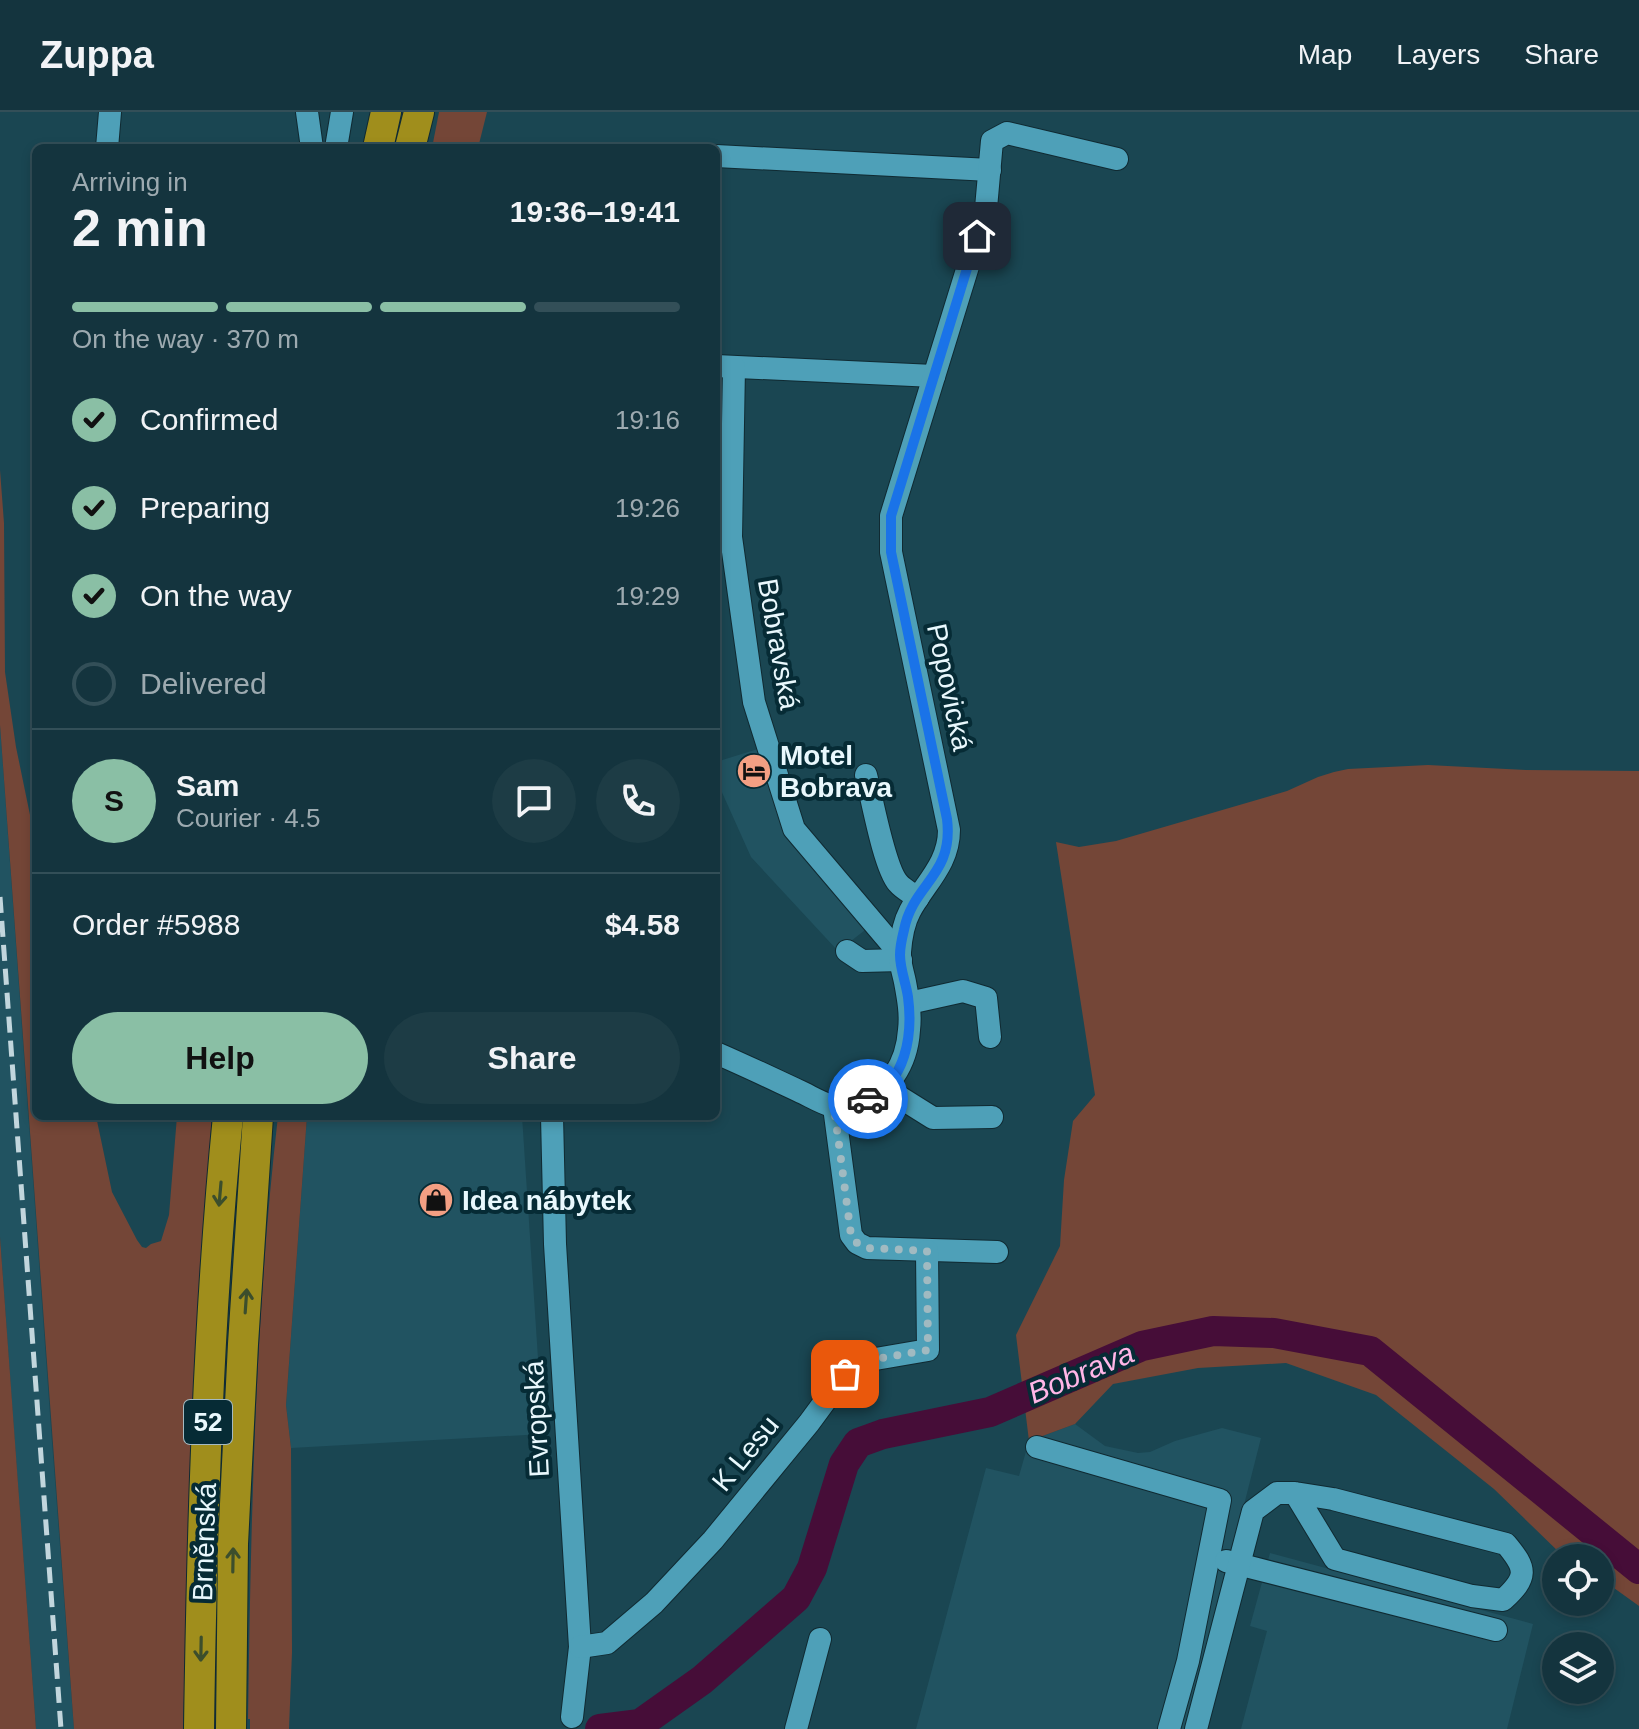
<!DOCTYPE html>
<meta charset="utf-8">
<style>
body{margin:0;font-family:Helvetica,sans-serif;background:#1d3c45;color:#f1f3f6;height:100vh;display:flex;flex-direction:column;font-size:30px;white-space:nowrap}
*{box-sizing:border-box;margin:0}
p{font-size:26px;color:#9daab0}
.icon{flex:none;width:44px;height:44px;fill:none;stroke:currentColor;stroke-width:2;stroke-linecap:round;stroke-linejoin:round}
.map{position:relative;flex:1;overflow:hidden}
.details{position:absolute;left:32px;top:32px;width:688px;height:976px;display:flex;flex-direction:column;background:#14343e;border-radius:12px;box-shadow:0 4px 12px #0003,0 0 0 2px #334f58}
.details>*{flex:none}
.controls{position:absolute;left:1542px;top:1432px;display:grid;gap:16px}
.controls a{display:grid;place-items:center;width:72px;height:72px;border-radius:50%;background:#14343e;box-shadow:0 4px 12px #0003,0 0 0 2px #334f58;font-size:40px}
.pin{position:absolute;display:grid;place-items:center;width:68px;height:68px;color:#fff;margin:-34px;border-radius:16px;box-shadow:0 4px 12px #0006}
.courier{position:absolute;display:grid;place-items:center;width:80px;height:80px;margin:-40px;border:6px solid #1a73e8;border-radius:50%;background:#fff;color:#222;box-shadow:0 2px 10px #0007}
.summary em{font-style:normal;font-weight:700}
.summary div{display:flex;flex-direction:column-reverse}
.summary{display:flex;align-items:center;justify-content:space-between;height:136px;padding:0 40px}
h1{font-size:52px;font-weight:700;line-height:60px}
.bar{display:grid;grid-template-columns:repeat(4,1fr);gap:12px 8px;align-content:center;height:96px;padding:0 40px}
.bar i{height:10px;border-radius:6px;background:#334f58}
.bar .on{background:#8abfa5}
.bar p{grid-column:span 4}
.line{display:flex;align-items:center;gap:20px;padding:0 40px;border-top:2px solid #334f58}
.line div{flex:1}
.round{display:grid;place-items:center;flex:none;width:84px;height:84px;border-radius:42px;background:#1d3c45}
ol{padding:0 40px;list-style:none}
li{display:flex;align-items:center;gap:24px;height:88px}
li p{margin-inline-start:auto}
li .icon{padding:8px;border-radius:50%;background:#8abfa5;color:#111;stroke-width:4}
li:last-child{color:#9daab0}
li i{width:44px;height:44px;border:4px solid #334f58;border-radius:50%}
.action{display:flex;gap:16px;margin-top:auto;padding:16px 40px}
.action a{flex:1;height:92px;border-radius:48px;background:#8abfa5;color:#111;font-size:32px;font-weight:700;line-height:92px;text-align:center}
.action a+a{background:#1d3c45;color:#f1f3f6}
header{display:flex;align-items:center;gap:48px;box-sizing:border-box;height:112px;padding:0 40px;background:#14343e;border-bottom:2px solid #334f58}
header strong{font-size:38px}
nav{display:flex;gap:44px;margin-inline-start:auto;font-size:28px}
.map>svg:first-child{display:block}
.built{fill:#215361}
.green{fill:#744637}
.lines{fill:none;stroke-linecap:round;stroke-linejoin:round}
.river{stroke:#460d38;stroke-width:30}
.minor-casing{stroke:#102a32;stroke-width:24}
.highway-casing{stroke:#102a32;stroke-width:32}
.minor{stroke:#4ea0b8;stroke-width:22}
.highway{stroke:#a08e1c;stroke-width:30}
.rail{stroke:#c2d6dd;stroke-width:5;stroke-dasharray:16 8;stroke-linecap:butt}
.oneway{stroke:#3c4e2c}
.done{stroke:#a1bac1;stroke-width:8;stroke-dasharray:0 14.4}
.route{stroke:#1a73e8;stroke-width:10}
.labels{text-anchor:middle;stroke-width:8;stroke-linejoin:round;paint-order:stroke}
.shield{fill:#062b35;stroke:#a5bac1;stroke-width:2}
.shield-label{font-size:26px;font-weight:bold;fill:#e9f8fd}
.street-label{font-size:28px;fill:#e9f8fd;stroke:#062b35}
.poi-label{font-size:28px;font-weight:bold;fill:#e9f8fd;stroke:#062b35;text-anchor:start}
.water-label{font-size:30px;font-style:italic;fill:#ffb6e7;stroke:#062b35}
</style>
<header>
<strong>Zuppa</strong>
<nav><a>Map</a><a>Layers</a><a>Share</a></nav>
</header>
<div class="map">
<svg width="1639" height="1617" viewBox="0 0 1639 1617">
<rect width="100%" height="100%" fill="#1a4652"/>
<!-- built -->
<g class="built">
<polygon points="0,613 52,1330 74,1617 36,1617 15,1333 0,1125"/>
<polygon points="761,636 768,663 869,815 838,839 751,745 716,667 716,650"/>
<polygon points="307,1004 522,1004 543,1322 291,1336 286,1293"/>
<polygon points="1075,1312 1105,1334 1138,1341 1150,1340 1175,1329 1222,1316 1261,1326 1187,1617 916,1617 986,1356 1019,1364 1029,1329"/>
<polygon points="1270,1441 1533,1512 1507,1617 1241,1617 1267,1519 1250,1514"/>
</g>
<!-- green -->
<g class="green">
<polygon points="439,0 487,0 478,36 432,36"/>
<polygon points="0,358 4,411 5,560 16,635 36,732 36,1004 96,1004 112,1080 137,1128 142,1135 146,1136 151,1132 161,1129 169,1103 177,1004 212,1004 199,1179 192,1319 183,1617 74,1617 0,613"/>
<polygon points="1428,653 1526,658 1639,659 1639,1494 1600,1466 1600,1446 1564,1445 1494,1377 1376,1283 1286,1251 1198,1256 1113,1272 1075,1312 1029,1329 1016,1223 1060,1134 1064,1068 1073,1009 1095,983 1056,730 1079,735 1116,729 1287,679 1318,665 1334,660 1348,657"/>
<path d="M278 1004H307L286 1293 291 1336 292 1540 289 1617H250V1607H248C251 1406 255 1204 278 1004Z"/>
<polygon points="0,1125 36,1617 0,1617"/>
</g>
<g class="lines">
<!-- river -->
<polyline class="river" points="600,1617 640,1612 702,1568 796,1486 812,1456 844,1352 858,1331 883,1322 990,1300 1142,1234 1213,1219 1274,1221 1370,1239 1639,1457"/>
<!-- minor casing -->
<g class="minor-casing">
<g id="minor">
<polyline points="307,0 312,36"/>
<polyline points="107,36 110,0"/>
<polyline points="336,36 342,0"/>
<polyline points="716,44 990,58"/>
<polyline points="716,254 934,264"/>
<polyline points="734,255 731,425 754,590 794,717 900,842"/>
<path d="M866 663C872 686 884 755 898 771 903 777 911 781 918 786"/>
<polyline points="847,839 862,849 901,848"/>
<polyline points="909,891 963,879 986,886 990,925"/>
<path d="M716 941C744 953 771 966 799 979 810 984 821 991 832 994 839 996 849 993 856 991 889 982 907 951 909 918 911 902 908 886 905 870 903 860 899 849 900 840 901 827 904 810 910 799 925 771 949 752 949 718L891 440V404L986 96 992 29 1007 21 1117 47"/>
<polyline points="885,976 933,1006 992,1005"/>
<polyline points="834,995 851,1123 857,1131 867,1136 997,1140"/>
<polyline points="552,1004 555,1132 580,1535 572,1605"/>
<polyline points="1037,1335 1220,1388 1188,1549 1169,1617"/>
<polyline points="1226,1449 1496,1518"/>
<polyline points="580,1535 607,1531 654,1491 713,1428 809,1311 845,1262 858,1250 928,1238 927,1139"/>
<polyline points="796,1617 820,1527"/>
<path d="M1196 1617 1253 1399 1277 1381H1295L1333 1387 1506 1432C1527 1457 1528 1465 1503 1488L1472 1484 1335 1447 1295 1381"/>
</g>
</g>
<!-- highway casing -->
<g class="highway-casing">
<g id="highway">
<polyline points="378,36 386,0"/>
<polyline points="410,36 419,0"/>
<path d="M199 1617C202 1413 208 1207 228 1004"/>
<polyline points="231,1617 233,1432 243,1232 258,1004"/>
</g>
</g>
<!-- minor -->
<use href="#minor" class="minor"/>
<!-- highway -->
<use href="#highway" class="highway"/>
<!-- rail -->
<polyline class="rail" points="0,785 61,1617"/>
</g>
<!-- one-way arrows -->
<defs><path id="oneway-shaft" d="M-6 0H5M1.5-3L5.5 0L1.5 3" fill="none" stroke-width="1.6" stroke-linecap="round" stroke-linejoin="round" transform="scale(2)"/></defs>
<g class="oneway">
<use href="#oneway-shaft" transform="translate(220 1082) rotate(95)"/>
<use href="#oneway-shaft" transform="translate(246 1189) rotate(-86)"/>
<use href="#oneway-shaft" transform="translate(233 1448) rotate(-89)"/>
<use href="#oneway-shaft" transform="translate(201 1537) rotate(91)"/>
</g>
<g class="lines">
<!-- done -->
<polyline class="done" points="845,1262 858,1250 928,1238 927,1139 867,1136 857,1131 851,1123 834,995 868,987"/>
<!-- route -->
<path class="route" d="M868 987C906 970 913 923 908 885 906 871 900 857 900 843 900 835 902 826 904 818 913 771 954 764 947 707L891 440V404L977 124"/>
</g>
<!-- icons -->
<defs>
<g id="hotel-disc" transform="scale(1.8)"><circle r="9.5" fill="#f39f83" stroke="#062b35"/><path d="M-6-4.5h1.5V1H6V5H4.5V3h-9V5H-6ZM-4 0a1.8 1.8 0 1 1 3.6 0ZM.5 0V-2.5h3Q6-2.5 6 0Z" fill="#111"/></g>
<g id="shop-disc" transform="scale(1.8)"><circle r="9.5" fill="#f39f83" stroke="#062b35"/><path d="M-5-2.5h2.3a2.7 3.5 0 0 1 5.4 0H5L5.5 6h-11ZM-1.5-2.5h3a1.5 2.3 0 0 0-3 0Z" fill="#111"/></g>
</defs>
<g fill-rule="evenodd">
<use href="#hotel-disc" x="754" y="659"/>
<use href="#shop-disc" x="436" y="1088"/>
</g>
<g class="labels">
<!-- shield labels -->
<rect class="shield" x="184" y="1288" width="48" height="44" rx="6"/>
<g class="shield-label">
<text x="208" y="1319">52</text>
</g>
<!-- street labels -->
<g class="street-label">
<text transform="translate(779 532) rotate(80)" y="10">Bobravská</text>
<text transform="translate(950 575) rotate(78)" y="10">Popovická</text>
<text transform="translate(536 1307) rotate(-93)" y="10">Evropská</text>
<text transform="translate(745 1341) rotate(-51)" y="10">K Lesu</text>
<text transform="translate(204 1430) rotate(-88)" y="10">Brněnská</text>
</g>
<!-- poi labels -->
<g class="poi-label">
<text x="780" y="653">Motel<tspan x="780" dy="32">Bobrava</tspan></text>
<text x="462" y="1098">Idea nábytek</text>
</g>
<!-- water labels -->
<g class="water-label">
<text transform="translate(1081 1261) rotate(-23)" y="10">Bobrava</text>
</g>
</g>
</svg>
<div class="controls">
<a><svg class="icon" aria-label="locate" viewBox="0 0 24 24"><circle cx="12" cy="12" r="6"/><path d="M12 2v4M12 18v4M2 12h4M18 12h4"/></svg></a>
<a><svg class="icon" aria-label="layers" viewBox="0 0 24 24"><path d="M12 4l9 5-9 5-9-5zM3 14l9 5 9-5"/></svg></a>
</div>
<div class="pin" style="left:845px;top:1262px;background:#ea580c"><svg class="icon" aria-label="bag" viewBox="0 0 24 24"><path d="M5 8h14l-1 12H6zM9 8a3 3 0 0 1 6 0"/></svg></div>
<div class="pin" style="left:977px;top:124px;background:#1f2937"><svg class="icon" aria-label="home" viewBox="0 0 24 24"><path d="M3 11l9-7 9 7M6 9v11h12V9"/></svg></div>
<div class="courier" style="left:868px;top:987px"><svg class="icon" aria-label="car" viewBox="0 0 24 24"><path d="M5 17H2v-5l4-1 3-4h7l3 4 3 1v5h-3M9 17h6M6 11h13"/><circle cx="7" cy="17" r="2"/><circle cx="17" cy="17" r="2"/></svg></div>
<section class="details">
<div class="summary"><div><h1>2 min</h1><p>Arriving in</p></div><em>19:36–19:41</em></div>
<div class="bar"><i class="on"></i><i class="on"></i><i class="on"></i><i></i><p>On the way · 370 m</p></div>
<ol>
<li><svg class="icon" aria-label="check" viewBox="0 0 24 24"><path d="M5 12l5 5 9-10"/></svg>Confirmed<p>19:16</p></li>
<li><svg class="icon" aria-label="check" viewBox="0 0 24 24"><path d="M5 12l5 5 9-10"/></svg>Preparing<p>19:26</p></li>
<li><svg class="icon" aria-label="check" viewBox="0 0 24 24"><path d="M5 12l5 5 9-10"/></svg>On the way<p>19:29</p></li>
<li><i></i>Delivered</li>
</ol>
<div class="line" style="height:144px"><b class="round" style="background:#8abfa5;color:#111">S</b><div><b>Sam</b><p>Courier · 4.5</p></div><a class="round"><svg class="icon" aria-label="chat" viewBox="0 0 24 24"><path d="M4 5h16v11H9l-5 4z"/></svg></a><a class="round"><svg class="icon" aria-label="phone" viewBox="0 0 24 24"><path d="M5 4h4l2 5-3 2q2 4 5 5l2-3 5 2v4C11 20 4 13 5 4z"/></svg></a></div>
<div class="line" style="height:104px"><div>Order #5988</div><b>$4.58</b></div>
<div class="action"><a>Help</a><a>Share</a></div>
</section>
</div>
